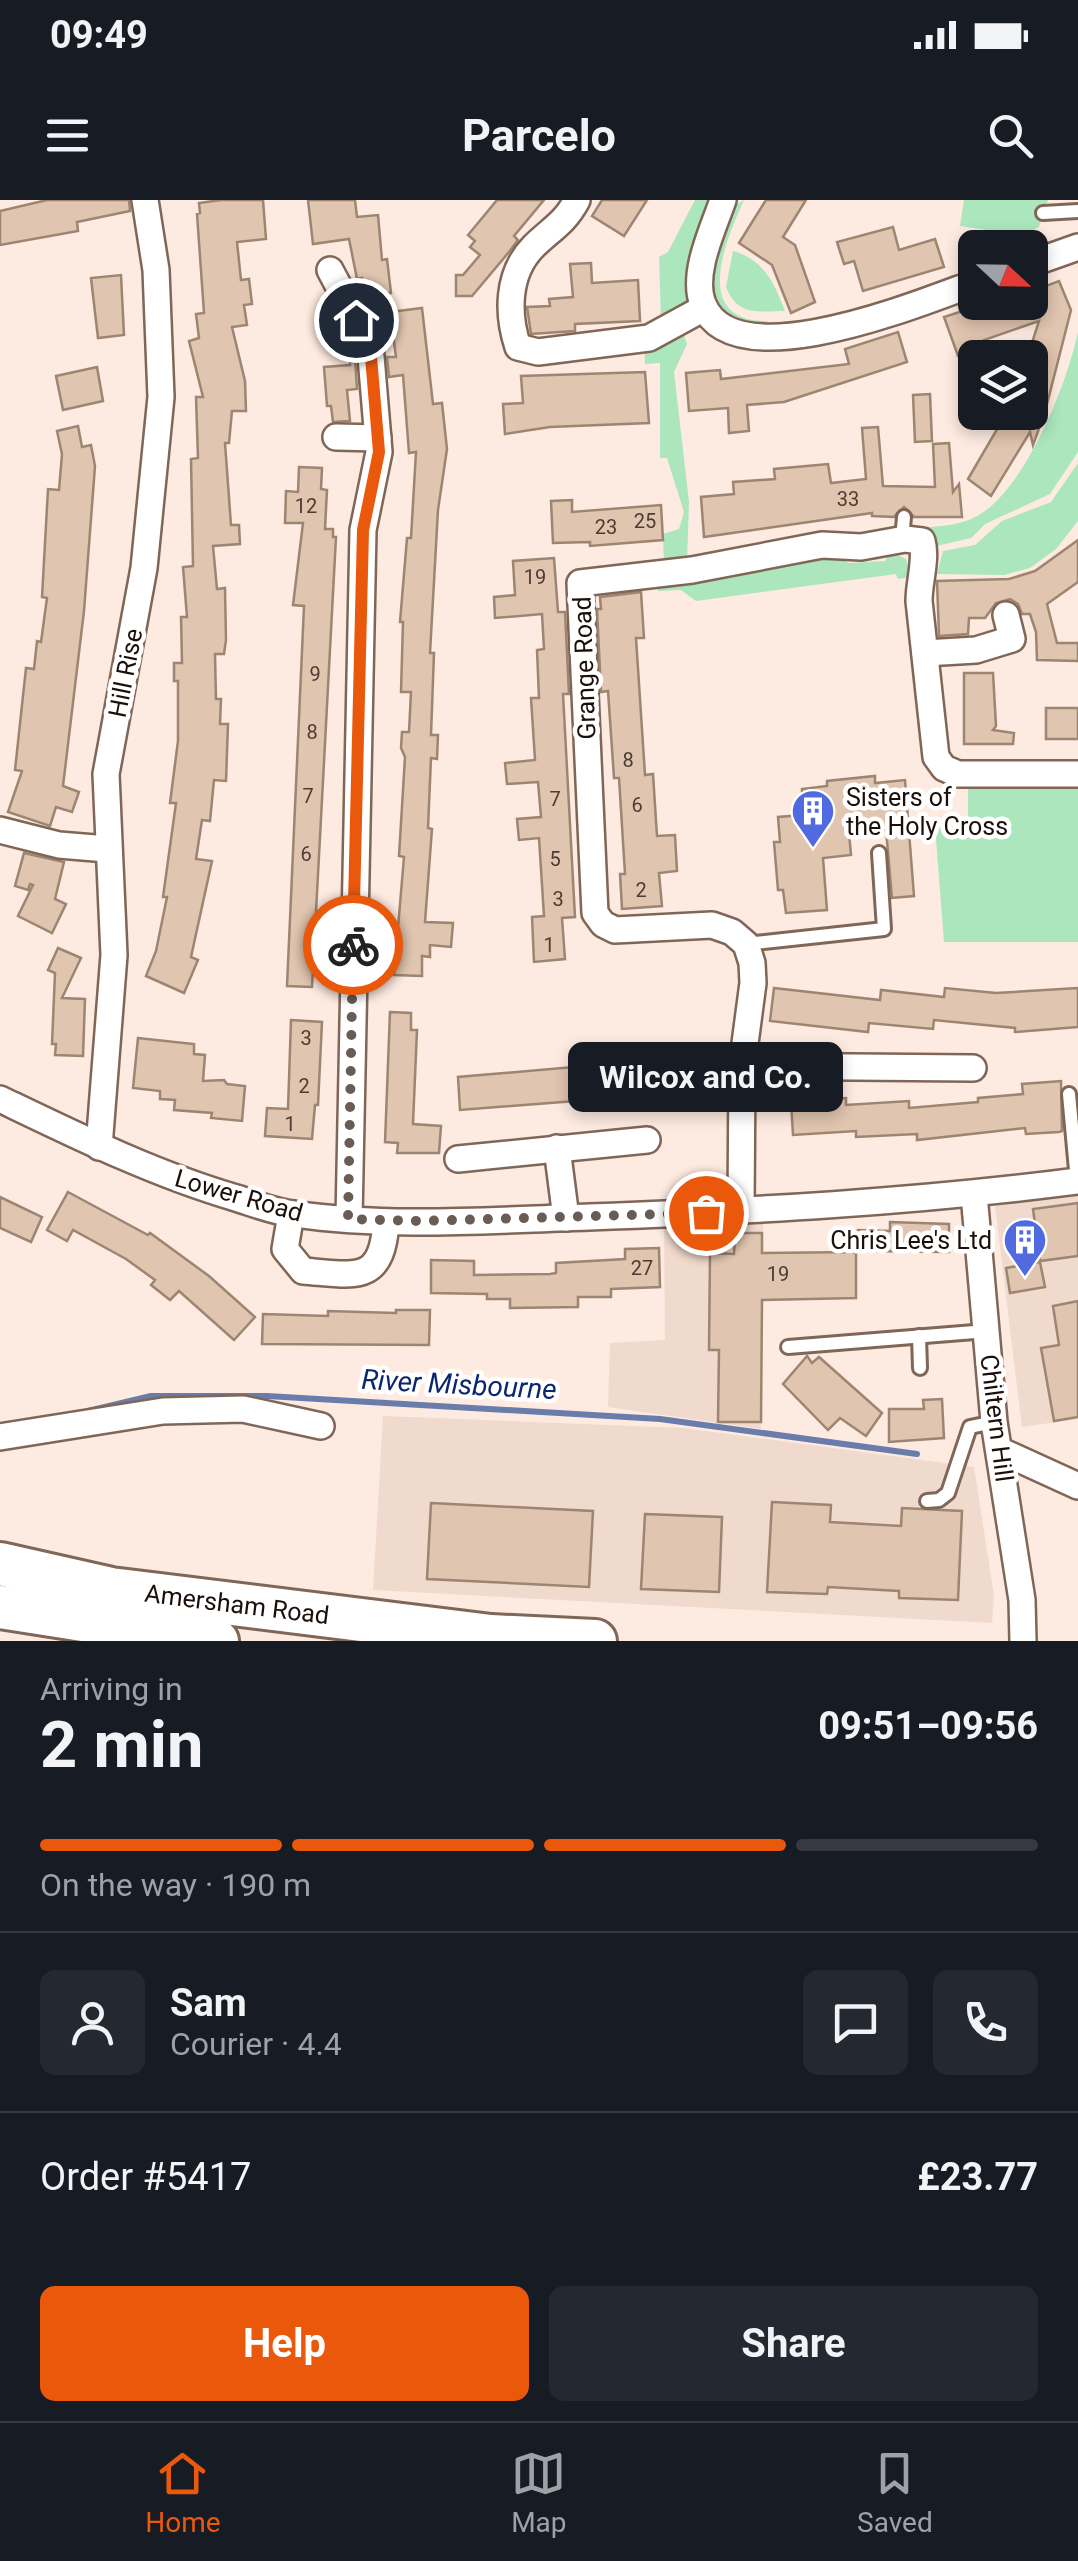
<!DOCTYPE html>
<meta charset="utf-8">
<style>
body{margin:0;font-family:Roboto,sans-serif;background:#242831;color:#f1f3f6;height:100vh;display:flex;flex-direction:column;font-size:38px;white-space:nowrap}
*{box-sizing:border-box;margin:0}
p{font-size:32px;color:#9ea1a6}
.icon{flex:none;width:55px;height:55px;fill:none;stroke:currentColor;stroke-width:2;stroke-linecap:round;stroke-linejoin:round}
.map{position:relative;height:1441px;overflow:hidden}
.sheet{display:flex;flex-direction:column;background:#171b24;flex:1}
.sheet>*{flex:none}
.needle{width:65px;rotate:112deg}
.controls{position:absolute;left:958px;top:30px;display:grid;gap:20px}
.controls a{display:grid;place-items:center;width:90px;height:90px;border-radius:15px;background:#171b24;box-shadow:0 5px 15px #0003;font-size:50px}
.pin{position:absolute;display:grid;place-items:center;width:85px;height:85px;color:#fff;margin:-42px;border:5px solid #fff;border-radius:50%;box-shadow:0 2px 10px #0007}
.courier{position:absolute;display:grid;place-items:center;width:100px;height:100px;margin:-50px;border:8px solid #ea580c;border-radius:50%;background:#fff;color:#222;box-shadow:0 2px 12px #0007}
.bubble{position:absolute;height:70px;border-radius:15px;background:#171b24;box-shadow:0 5px 15px #0003;font-size:32px;font-weight:700;line-height:70px;text-align:center}
.headline em{font-style:normal;font-weight:700}
.headline div{display:flex;flex-direction:column-reverse}
.headline{display:flex;align-items:center;justify-content:space-between;height:170px;padding:0 40px}
h1{font-size:65px;font-weight:700;line-height:75px}
.bar{display:grid;grid-template-columns:repeat(4,1fr);gap:15px 10px;align-content:center;height:120px;padding:0 40px}
.bar i{height:12px;border-radius:8px;background:#363941}
.bar .current{background:#ea580c}
.bar p{grid-column:span 4}
.line{display:flex;align-items:center;gap:25px;padding:0 40px;border-top:2px solid #363941}
.line div{flex:1}
.round{display:grid;place-items:center;flex:none;width:105px;height:105px;border-radius:15px;background:#242831}
.button{display:flex;gap:20px;margin-top:auto;padding:20px 40px}
.button a{flex:1;height:115px;border-radius:15px;background:#ea580c;color:#fff;font-size:40px;font-weight:700;line-height:115px;text-align:center}
.button a+a{background:#242831;color:#f1f3f6}
.status{display:flex;justify-content:space-between;align-items:center;height:70px;padding:0 50px;background:#171b24;direction:ltr}
.status svg{height:28px;fill:currentColor}
header{display:flex;justify-content:space-between;align-items:center;height:130px;padding:0 40px;background:#171b24;font-size:45px;font-weight:700}
.tab-bar{display:flex;justify-content:space-around;align-items:center;height:140px;border-top:2px solid #363941;background:#171b24;font-size:28px;color:#9ea1a6}
.tab-bar a{display:grid;justify-items:center;gap:5px}
.tab-bar .current{color:#ea580c}
.map>svg:first-child{display:block}
.built{fill:#f0dacd}
.green{fill:#ace6bd}
.lines{fill:none;stroke-linecap:round;stroke-linejoin:round}
.stream{stroke:#697caa;stroke-width:6}
.building{fill:#e0c5b0;stroke:#9d8571;stroke-width:2.5}
.service-casing{stroke:#806656;stroke-width:18}
.minor-casing{stroke:#806656;stroke-width:30}
.trunk-casing{stroke:#806656;stroke-width:48}
.service{stroke:#fff;stroke-width:12}
.minor{stroke:#fff;stroke-width:25}
.trunk{stroke:#fff;stroke-width:42}
.done{stroke:#695c55;stroke-width:10;stroke-dasharray:0 18}
.route{stroke:#ea580c;stroke-width:12}
.labels{text-anchor:middle;stroke-width:9;stroke-linejoin:round;paint-order:stroke}
.number-label{font-size:20px;fill:#4c3c34}
.street-label{font-size:25px;fill:#1a0f0a;stroke:#fff}
.poi-label{font-size:25px;fill:#1a0f0a;stroke:#fff;text-anchor:start}
.water-label{font-size:28px;font-style:italic;fill:#0a2671;stroke:#fff}
</style>
<div class="status"><b>09:49</b><svg viewBox="0 0 49 12"><path d="M0 12V9h3v3zM5 12V6h3v6zM10 12V3h3v9zM15 12V0h3v12zM26 1h20v11H26zM47 4h2v5h-2z"/></svg></div>
<header><svg class="icon" aria-label="menu" viewBox="0 0 24 24"><path d="M4 6h16M4 12h16M4 18h16"/></svg>Parcelo<svg class="icon" aria-label="search" viewBox="0 0 24 24"><circle cx="10" cy="10" r="6"/><path d="M15 15l6 6"/></svg></header>
<div class="map">
<svg width="1078" height="1441" viewBox="0 0 1078 1441">
<rect width="100%" height="100%" fill="#fdeae0"/>
<!-- built -->
<g class="built">
<polygon points="1078,991 1078,1219 1022,1227 995,1006"/>
<polygon points="763,1020 761,1229 608,1207 610,1143 665,1140 664,1023"/>
<polygon points="383,1216 683,1228 974,1267 994,1396 992,1423 373,1390"/>
</g>
<!-- green -->
<g class="green">
<polygon points="695,0 715,0 694,97 661,120 659,57 668,52"/>
<path d="M744 0C725 42 691 122 768 121L762 130H750L716 107 709 82 730 8Z"/>
<polygon points="964,0 1048,0 1039,27 1022,35 960,26"/>
<path d="M733 51C764 60 774 82 785 111 758 111 738 117 726 87Z"/>
<polygon points="682,130 687,144 674,172 689,302 687,362 664,366 663,334 679,329 684,312 667,258 660,258 660,163 645,164 644,144"/>
<path d="M1078 132V252L1050 294 985 324 971 338 936 346 933 333 918 328C940 326 960 326 979 315 1026 287 1067 184 1078 132Z"/>
<polygon points="1078,263 1078,321 1056,349 1030,368 1004,375 937,374 943,351 975,345 1002,321 1051,302"/>
<polygon points="891,352 906,359 911,377 898,379 896,374 696,401 681,390 658,391 658,385 775,361 839,355 848,363 885,361"/>
<polygon points="1078,585 1078,742 944,742 935,626 968,627 968,587"/>
</g>
<g class="lines">
<!-- stream -->
<polyline class="stream" points="88,1211 151,1196 267,1196 660,1219 917,1254"/>
</g>
<!-- building -->
<g class="building">
<polygon points="47,0 129,0 130,11 77,22 78,31 0,45 0,11"/>
<polygon points="221,0 263,0 266,39 237,42 241,80 249,79 252,104 244,105 247,125 232,127 245,181 246,211 232,211 229,243 225,243 231,325 239,325 240,344 213,346 217,389 225,388 226,440 224,454 215,454 216,499 221,499 220,524 228,524 226,581 214,580 210,621 202,620 196,659 212,661 191,757 198,760 184,793 146,776 156,751 167,697 163,697 176,603 170,603 178,541 178,481 174,481 174,463 182,463 181,417 187,417 183,367 193,366 191,259 198,258 196,197 203,197 189,141 199,138 196,114 204,113 197,14 200,13 199,3"/>
<polygon points="308,0 355,0 357,17 378,15 382,60 387,59 391,93 365,97 362,78 357,79 349,39 313,44"/>
<polygon points="497,0 544,0 514,36 518,40 509,52 472,96 456,96 456,75 463,75 480,55 470,47 475,41 468,35"/>
<polygon points="602,0 647,0 624,36 592,16"/>
<polygon points="766,0 806,0 783,37 795,45 815,102 791,113 772,65 739,43"/>
<polygon points="893,27 899,50 935,39 944,67 863,91 854,61 844,64 837,42"/>
<polygon points="591,63 592,83 638,80 640,121 575,124 575,131 531,134 527,107 550,106 549,99 573,97 570,64"/>
<polygon points="121,75 124,135 98,138 91,78"/>
<polygon points="1059,81 1071,110 1045,212 1033,245 1030,232 991,296 968,279 1007,212 1030,212 1030,149 1039,121 984,140 985,146 958,156 944,117 990,102 1030,102 1030,92"/>
<polygon points="422,108 433,204 442,203 447,249 438,310 430,453 434,453 431,535 438,535 437,559 431,558 428,628 432,629 425,722 453,723 451,747 430,745 430,757 422,756 422,776 394,775 404,657 399,656 405,557 401,548 402,532 409,532 411,492 401,492 403,422 400,422 407,338 411,338 416,252 409,253 403,175 389,177 387,157 396,157 390,112"/>
<polygon points="898,132 907,162 784,202 747,205 749,231 729,233 728,208 689,211 686,173 720,170 721,179 849,164 845,149"/>
<polygon points="350,158 355,158 357,189 347,190 350,221 333,222 331,206 327,206 324,167 350,165"/>
<polygon points="97,167 103,201 63,210 56,176"/>
<polygon points="645,172 649,223 550,227 505,234 503,204 523,203 521,176"/>
<polygon points="930,194 932,241 915,242 913,195"/>
<polygon points="78,226 82,247 91,245 95,266 84,411 63,586 79,592 72,612 56,607 50,626 8,612 22,571 15,570 26,468 34,469 37,441 41,442 47,398 42,397 48,289 59,290 62,254 57,231"/>
<polygon points="878,227 883,286 935,287 933,244 949,243 953,292 959,284 962,317 914,317 904,307 894,317 872,316 872,313 704,337 701,297 734,294 733,282 775,279 774,269 828,264 831,283 866,279 862,228"/>
<polygon points="299,267 322,268 321,289 327,290 325,329 333,329 333,337 336,337 312,787 287,786 304,406 293,405 303,323 285,323 286,291 298,292"/>
<polygon points="572,300 572,312 661,305 663,340 590,346 590,342 553,343 551,301"/>
<polygon points="1078,340 1078,382 1047,404 1057,443 1078,443 1078,461 1037,460 1036,432 1030,414 1022,414 1018,404 1010,399 996,403 985,418 969,418 968,434 939,436 937,381 1009,379 1035,371"/>
<polygon points="554,358 558,412 565,412 569,494 563,494 575,717 562,718 565,759 534,762 532,717 544,716 539,638 519,640 517,619 541,617 538,582 507,584 505,563 535,560 531,498 539,498 537,450 544,449 542,414 495,418 494,397 515,395 513,361"/>
<polygon points="641,392 644,438 636,438 645,575 653,574 657,636 675,635 677,671 659,673 662,706 622,709 620,674 625,674 619,578 614,578 608,491 601,492 597,409 601,409 600,397"/>
<polygon points="964,473 993,473 996,526 993,530 1014,533 1013,544 964,544"/>
<rect x="1046" y="508" width="32" height="31"/>
<polygon points="875,576 875,583 905,580 914,696 892,698 886,630 849,633 851,655 823,658 827,710 786,713 783,690 778,690 774,642 780,642 778,617 803,615 802,589 827,586 827,581"/>
<polygon points="24,653 64,662 55,699 66,704 52,733 18,716 33,685 30,684 28,690 15,686"/>
<polygon points="58,748 81,758 62,798 85,799 83,856 55,855 56,844 52,844 55,773 48,770"/>
<polygon points="774,788 880,800 881,790 944,797 945,788 996,793 1078,788 1078,827 1015,832 1015,828 934,820 933,829 869,823 868,832 770,821"/>
<polygon points="390,812 411,813 411,830 417,830 413,924 441,926 439,953 397,953 398,943 385,942"/>
<polygon points="291,820 322,822 318,905 315,905 312,939 265,936 267,908 288,909"/>
<polygon points="138,838 194,844 194,854 205,855 203,881 224,880 227,884 245,886 242,921 211,918 212,913 174,910 175,900 160,899 160,891 133,888"/>
<polygon points="654,860 688,861 689,871 715,869 717,890 460,910 458,877"/>
<polygon points="1061,881 1062,931 1059,932 1026,934 1025,928 917,940 917,934 856,937 856,931 793,935 791,902 846,898 846,905 909,901 909,908 978,902 978,898 1023,894 1022,884"/>
<polygon points="68,992 148,1035 150,1033 209,1076 255,1117 234,1140 179,1091 170,1100 151,1085 155,1080 126,1059 73,1030 67,1041 47,1030"/>
<polygon points="0,997 42,1017 31,1042 0,1028"/>
<polygon points="1078,1003 1078,1056 1040,1061 1033,1009"/>
<polygon points="890,1022 949,1024 949,1052 857,1051 858,1030 890,1031"/>
<polygon points="735,1033 762,1033 762,1053 856,1052 856,1098 762,1100 761,1222 718,1222 719,1150 709,1150 710,1053 734,1054"/>
<polygon points="659,1048 660,1087 611,1089 611,1097 578,1097 578,1107 510,1108 510,1099 487,1099 487,1094 431,1093 431,1060 474,1061 474,1075 550,1074 556,1073 556,1063 625,1059 625,1049"/>
<polygon points="1040,1062 1045,1087 1010,1093 1006,1068"/>
<polygon points="1078,1101 1078,1217 1054,1221 1041,1148 1059,1145 1053,1106"/>
<polygon points="396,1110 430,1110 429,1145 262,1144 263,1114 328,1116 328,1111 396,1113"/>
<polygon points="807,1156 812,1163 819,1157 882,1213 866,1236 840,1218 828,1230 783,1184"/>
<polygon points="942,1199 944,1238 889,1242 889,1209 924,1209 923,1200"/>
<polygon points="772,1302 831,1305 830,1322 901,1326 902,1308 962,1311 958,1400 899,1398 899,1391 828,1387 827,1394 767,1392"/>
<polygon points="431,1303 593,1311 589,1387 427,1379"/>
<polygon points="645,1314 722,1317 719,1392 641,1389"/>
</g>
<g class="lines">
<!-- service casing -->
<g class="service-casing">
<g id="service">
<polyline points="1043,13 1078,11"/>
<polyline points="902,339 904,317"/>
<polyline points="746,744 884,729 879,653"/>
<polyline points="1069,894 1077,981"/>
<polyline points="919,1136 920,1168"/>
<polyline points="788,1147 987,1131"/>
<polyline points="927,1301 939,1300 948,1293 970,1227 994,1222"/>
</g>
</g>
<!-- minor casing -->
<g class="minor-casing">
<g id="minor">
<path d="M577 0C564 24 551 29 533 47 507 74 507 114 518 147L538 152 649 138 704 108"/>
<path d="M723 0C713 29 691 74 703 104 733 181 922 102 975 83"/>
<polyline points="1030,64 1078,47"/>
<polyline points="330,70 370,145 379,252 363,330 349,1019"/>
<polyline points="336,237 378,238"/>
<polyline points="925,453 976,450 1012,439 1006,415"/>
<polyline points="0,630 59,645 107,649"/>
<polyline points="742,866 973,868"/>
<path d="M0 899C77 936 154 974 236 998 255 1004 275 1012 294 1014 391 1028 491 1020 589 1017 752 1011 915 1002 1078 981"/>
<polyline points="99,947 114,755 106,574 144,368 161,197 156,70 145,0"/>
<polyline points="557,948 566,1018"/>
<polyline points="458,959 647,940"/>
<polyline points="974,994 994,1222 1022,1400 1023,1441"/>
<path d="M741 1011 742 866 753 783 752 763 746 744 732 732 712 725 615 730 603 724 595 713 580 383 692 370 822 345 861 347 905 339 922 341C927 358 919 382 919 401L936 557 944 568 958 574H1078"/>
<path d="M291 1014 285 1049 303 1071C355 1075 382 1085 386 1022"/>
<polyline points="0,1237 163,1211 243,1209 321,1226"/>
<polyline points="1001,1251 1078,1286"/>
</g>
</g>
<!-- trunk casing -->
<g class="trunk-casing">
<g id="trunk">
<polyline points="0,1364 111,1389 491,1436 595,1441"/>
<polyline points="0,1407 217,1441"/>
</g>
</g>
<!-- service -->
<use href="#service" class="service"/>
<!-- minor -->
<use href="#minor" class="minor"/>
<!-- trunk -->
<use href="#trunk" class="trunk"/>
</g>
<g class="lines">
<!-- done -->
<polyline class="done" points="353,745 348,1019 420,1021 706,1013"/>
<!-- route -->
<polyline class="route" points="353,745 363,330 379,252 370,145 356,120"/>
</g>
<!-- icons -->
<defs>
<g id="building-pin" transform="scale(2.25)"><path d="M0 17L-7.5 6A9.5 9.5 0 1 1 7.5 6Z" fill="#516adf" stroke="#fff"/><path d="M-4-6H4V6H1V3H-1V6H-4ZM-2.5-4.3h1.7v1.8h-1.7ZM.8-4.3h1.7v1.8H.8ZM-2.5-1h1.7V.8h-1.7ZM.8-1h1.7V.8H.8Z" fill="#fff"/></g>
</defs>
<g fill-rule="evenodd">
<use href="#building-pin" x="813" y="611"/>
<use href="#building-pin" x="1025" y="1040"/>
</g>
<g class="labels">
<!-- number labels -->
<g class="number-label">
<text x="848" y="306">33</text>
<text x="306" y="313">12</text>
<text x="645" y="328">25</text>
<text x="606" y="334">23</text>
<text x="535" y="384">19</text>
<text x="315" y="481">9</text>
<text x="312" y="539">8</text>
<text x="628" y="567">8</text>
<text x="308" y="603">7</text>
<text x="555" y="606">7</text>
<text x="637" y="612">6</text>
<text x="306" y="661">6</text>
<text x="555" y="666">5</text>
<text x="641" y="697">2</text>
<text x="558" y="706">3</text>
<text x="549" y="752">1</text>
<text x="306" y="845">3</text>
<text x="304" y="893">2</text>
<text x="290" y="931">1</text>
<text x="642" y="1075">27</text>
<text x="778" y="1081">19</text>
</g>
<!-- street labels -->
<g class="street-label">
<text transform="translate(584 468) rotate(-92)" y="9">Grange Road</text>
<text transform="translate(125 473) rotate(-79)" y="9">Hill Rise</text>
<text transform="translate(239 995) rotate(16)" y="9">Lower Road</text>
<text transform="translate(997 1218) rotate(83)" y="9">Chiltern Hill</text>
<text transform="translate(237 1404) rotate(7)" y="9">Amersham Road</text>
</g>
<!-- poi labels -->
<g class="poi-label">
<text x="846" y="606">Sisters of<tspan x="846" dy="29">the Holy Cross</tspan></text>
<text x="992" y="1049" text-anchor="end">Chris Lee's Ltd</text>
</g>
<!-- water labels -->
<g class="water-label">
<text transform="translate(459 1184) rotate(3)" y="10">River Misbourne</text>
</g>
</g>
</svg>
<div class="controls">
<a><svg class="needle" viewBox="-14 -14 28 28"><path d="M0-13l5 13h-10z" fill="#e53935"/><path d="M0 13l5-13h-10z" fill="#9ea1a6"/></svg></a>
<a><svg class="icon" aria-label="layers" viewBox="0 0 24 24"><path d="M12 4l9 5-9 5-9-5zM3 14l9 5 9-5"/></svg></a>
</div>
<div class="pin" style="left:706px;top:1013px;background:#ea580c"><svg class="icon" aria-label="bag" viewBox="0 0 24 24"><path d="M5 8h14l-1 12H6zM9 8a3 3 0 0 1 6 0"/></svg></div>
<div class="pin" style="left:356px;top:120px;background:#1f2937"><svg class="icon" aria-label="home" viewBox="0 0 24 24"><path d="M3 11l9-7 9 7M6 9v11h12V9"/></svg></div>
<div class="courier" style="left:353px;top:745px"><svg class="icon" aria-label="bike" viewBox="0 0 24 24"><circle cx="6" cy="16" r="4"/><circle cx="18" cy="16" r="4"/><path d="M6 16l4-8h5l3 8M10 8l3 8H6M13 5h3"/></svg></div>
<div class="bubble" style="left:568px;top:842px;width:275px">Wilcox and Co.</div>
</div>
<section class="sheet">
<div class="headline"><div><h1>2 min</h1><p>Arriving in</p></div><em>09:51–09:56</em></div>
<div class="bar"><i class="current"></i><i class="current"></i><i class="current"></i><i></i><p>On the way · 190 m</p></div>
<div class="line" style="height:180px"><a class="round"><svg class="icon" aria-label="person" viewBox="0 0 24 24"><circle cx="12" cy="8" r="4"/><path d="M4 21q1-7 8-7t8 7"/></svg></a><div><b>Sam</b><p>Courier · 4.4</p></div><a class="round"><svg class="icon" aria-label="chat" viewBox="0 0 24 24"><path d="M4 5h16v11H9l-5 4z"/></svg></a><a class="round"><svg class="icon" aria-label="phone" viewBox="0 0 24 24"><path d="M5 4h4l2 5-3 2q2 4 5 5l2-3 5 2v4C11 20 4 13 5 4z"/></svg></a></div>
<div class="line" style="height:130px"><div>Order #5417</div><b>£23.77</b></div>
<div class="button"><a>Help</a><a>Share</a></div>
</section>
<nav class="tab-bar">
<a class="current"><svg class="icon" aria-label="home" viewBox="0 0 24 24"><path d="M3 11l9-7 9 7M6 9v11h12V9"/></svg>Home</a>
<a><svg class="icon" aria-label="map" viewBox="0 0 24 24"><path d="M3 6l6-2 6 2 6-2v14l-6 2-6-2-6 2zM9 4v14M15 6v14"/></svg>Map</a>
<a><svg class="icon" aria-label="saved" viewBox="0 0 24 24"><path d="M7 4h10v16l-5-4-5 4z"/></svg>Saved</a>
</nav>
